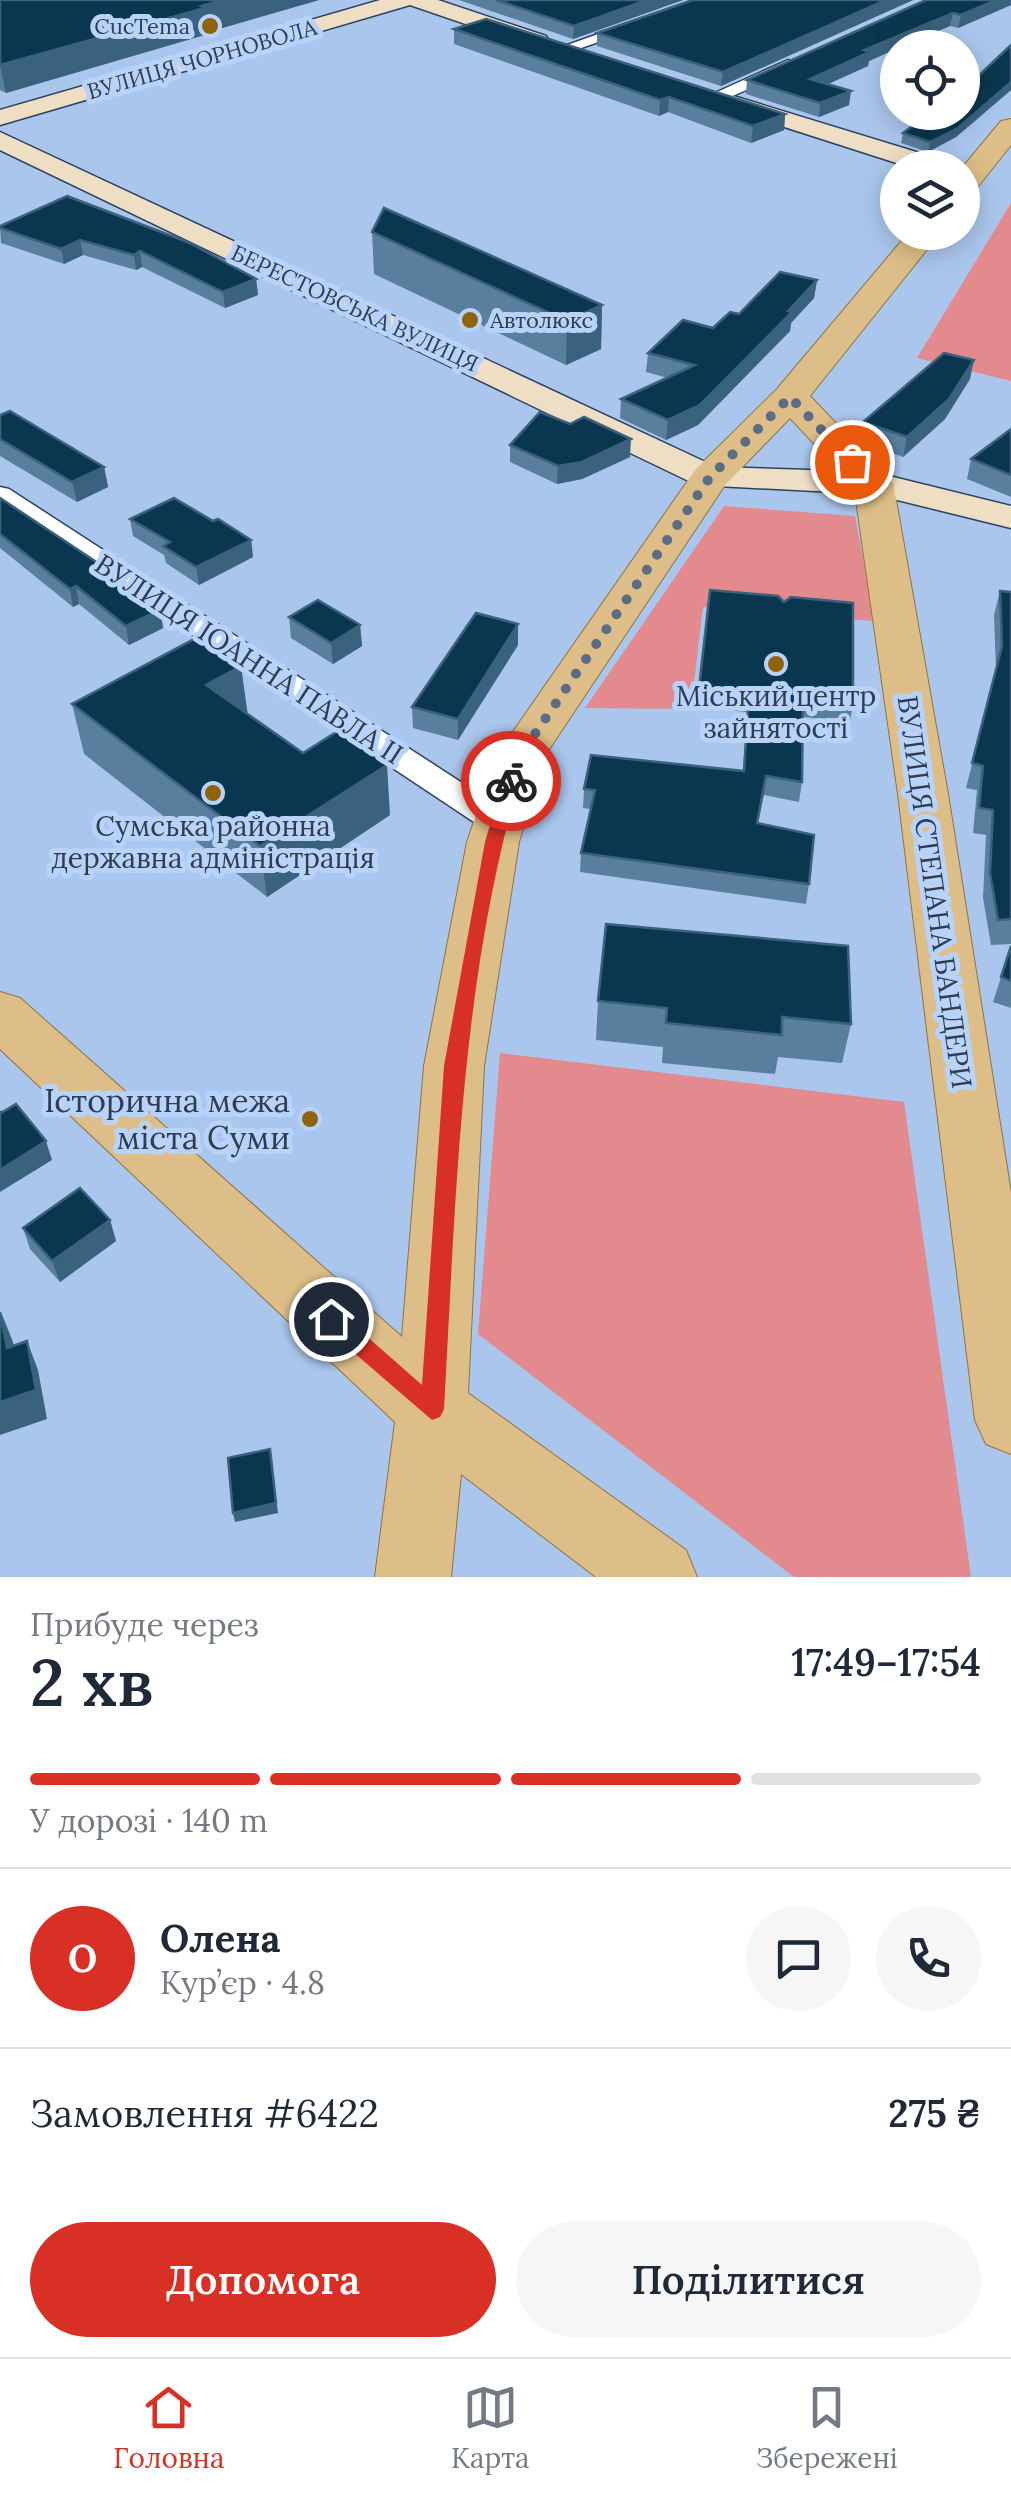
<!DOCTYPE html>
<html lang="uk">
<meta charset="utf-8">
<style>
body{margin:0;font-family:Lora,serif;background:#f6f6f7;color:#1f2937;height:100vh;display:flex;flex-direction:column;font-size:38px;white-space:nowrap}
*{box-sizing:border-box;margin:0}
p{font-size:32px;color:#747a83}
.icon{flex:none;width:55px;height:55px;fill:none;stroke:currentColor;stroke-width:2;stroke-linecap:round;stroke-linejoin:round}
.map{position:relative;height:1577px;overflow:hidden}
.side{display:flex;flex-direction:column;background:#fff;flex:1}
.side>*{flex:none}
.fabs{position:absolute;left:880px;top:30px;display:grid;gap:20px}
.fabs a{display:grid;place-items:center;width:100px;height:100px;border-radius:50%;background:#fff;box-shadow:0 5px 25px #0003;font-size:50px}
.pin{position:absolute;display:grid;place-items:center;width:85px;height:85px;color:#fff;margin:-42px;border:5px solid #fff;border-radius:50%;box-shadow:0 2px 10px #0007}
.courier{position:absolute;display:grid;place-items:center;width:100px;height:100px;margin:-50px;border:8px solid #d93025;border-radius:50%;background:#fff;color:#222;box-shadow:0 2px 12px #0007}
.head em{font-style:normal;font-weight:600}
.head div{display:flex;flex-direction:column-reverse}
.head{display:flex;align-items:center;justify-content:space-between;height:170px;padding:0 30px}
h1{font-size:65px;font-weight:600;line-height:75px}
.bar{display:grid;grid-template-columns:repeat(4,1fr);gap:15px 10px;align-content:center;height:120px;padding:0 30px}
.bar i{height:12px;border-radius:8px;background:#e0e1e3}
.bar .active{background:#d93025}
.bar p{grid-column:span 4}
.line{display:flex;align-items:center;gap:25px;padding:0 30px;border-top:2px solid #e0e1e3}
.line div{flex:1}
.round{display:grid;place-items:center;flex:none;width:105px;height:105px;border-radius:52px;background:#f6f6f7}
.action{display:flex;gap:20px;margin-top:auto;padding:20px 30px}
.action a{flex:1;height:115px;border-radius:60px;background:#d93025;color:#fff;font-size:40px;font-weight:600;line-height:115px;text-align:center}
.action a+a{background:#f6f6f7;color:#1f2937}
.dock{display:flex;justify-content:space-around;align-items:center;height:140px;border-top:2px solid #e0e1e3;background:#fff;font-size:28px;color:#747a83}
.dock a{display:grid;justify-items:center;gap:5px}
.dock .active{color:#d93025}
.map>svg:first-child{display:block}
.green{fill:#e38a8e}
.lines{fill:none;stroke-linecap:round;stroke-linejoin:round}
.street-casing{stroke:#2b4262;stroke-width:3}
.secondary-casing{stroke:#2b4262;stroke-width:3}
.primary-casing{stroke:#927440;stroke-width:2}
.street{fill:#fff;fill-rule:evenodd}
.secondary{fill:#eedec4;fill-rule:evenodd}
.primary{fill:#ddbe88;fill-rule:evenodd}
.wall{fill:#5a7e9e}
.shaded-wall{fill:#3a627e}
.building{fill:#0a374f;stroke:#3a627e;stroke-width:2.5}
.route{fill:#d93025}
.done{stroke:#5c6c84;stroke-width:10;stroke-dasharray:0 18}
.poi-dot{fill:#8f630a;stroke:#b8d3fb;stroke-width:4}
.labels{text-anchor:middle;stroke-width:10;stroke-linejoin:round;paint-order:stroke}
.far-poi-label{font-size:22px;fill:#313c4c;stroke:#b8d3fb;text-anchor:end}
.far-street-label{font-size:22px;fill:#313c4c;stroke:#b8d3fb}
.street-label{font-size:28px;fill:#313c4c;stroke:#b8d3fb}
.poi-label{font-size:28px;fill:#313c4c;stroke:#b8d3fb}
.near-poi-label{font-size:32px;fill:#313c4c;stroke:#b8d3fb;text-anchor:end}
</style>
<div class="map">
<svg width="1011" height="1577" viewBox="0 0 1011 1577">
<rect width="100%" height="100%" fill="#abc6ed"/>
<!-- green -->
<g class="green">
<polygon points="1011,203 1011,381 917,358"/>
<polygon points="724,506 855,516 875,621 703,607 691,709 585,708"/>
<polygon points="500,1053 904,1102 971,1577 794,1577 478,1334"/>
</g>
<g class="lines">
<!-- street casing -->
<g class="street-casing">
<g id="street">
<polygon points="694,0 717,0 570,52 556,49"/>
<polygon points="788,60 796,65 794,69 721,101 706,97"/>
<polygon points="0,487 9,489 510,814 515,822 510,830 498,833 486,830 0,507"/>
</g>
</g>
<!-- secondary casing -->
<g class="secondary-casing">
<g id="secondary">
<polygon points="380,0 438,0 546,36 549,41 546,46 530,46 410,5 0,125 0,110"/>
<polygon points="727,94 949,162 953,168 912,168 719,106 715,101 719,96"/>
<polygon points="0,132 716,467 873,472 1011,506 1011,528 873,494 697,485 0,150"/>
</g>
</g>
<!-- primary casing -->
<g class="primary-casing">
<g id="primary">
<polygon points="1011,119 1011,145 972,194 962,197 962,168 1001,121"/>
<polygon points="909,232 941,232 810,396 893,483 948,794 1011,1193 1011,1454 986,1444 975,1420 898,794 854,486 790,418 725,485 544,757 519,842 484,1066 468,1393 686,1550 697,1577 596,1577 461,1474 451,1577 375,1577 395,1422 0,1049 0,992 20,998 402,1337 424,1066 467,842 496,756 696,469 777,389"/>
</g>
</g>
<!-- street -->
<use href="#street" class="street"/>
<!-- secondary -->
<use href="#secondary" class="secondary"/>
<!-- primary -->
<use href="#primary" class="primary"/>
</g>
<!-- wall -->
<g class="wall">
<polygon points="0,0 319,0 208,32 208,34 6,93 0,90"/>
<polygon points="459,0 683,0 573,39"/>
<polygon points="693,0 913,0 721,86 597,46 597,33"/>
<polygon points="926,0 1011,0 1011,5 958,28 950,26 898,48 869,61 868,66 828,84 849,105 819,117 746,94 747,80"/>
<polygon points="454,29 785,114 784,130 751,143 668,112 659,116 454,44"/>
<polygon points="1011,45 1011,90 956,137 928,152 901,143 903,133 973,81"/>
<polygon points="67,196 256,279 258,295 225,308 142,267 136,270 83,255 64,264 1,243 0,226"/>
<polygon points="372,232 602,305 601,349 566,365 374,274"/>
<polygon points="817,280 814,298 791,323 790,331 698,425 666,440 620,418 621,399 668,378 646,372 648,353 713,328 739,314"/>
<polygon points="970,379 945,419 903,457 860,442 863,422"/>
<polygon points="0,415 104,467 108,487 77,502 0,456"/>
<polygon points="1011,429 1011,497 967,479 971,459"/>
<polygon points="510,445 630,457 582,479 557,484 510,462"/>
<polygon points="0,498 160,610 163,628 129,645 79,604 73,607 0,548"/>
<polygon points="130,519 213,521 251,540 253,557 199,585 166,563 164,555 133,536"/>
<polygon points="710,590 853,703 850,722 803,717 802,782 799,802 764,795 758,823 809,884 806,904 580,872 581,853 591,809 583,808 584,789 743,771 747,712 697,707"/>
<polygon points="1000,591 1011,592 1011,944 991,945 983,898 986,835 973,833 977,790 966,788 996,670 994,615"/>
<polygon points="289,617 360,625 362,646 333,664 291,638"/>
<polygon points="518,645 458,740 413,728 412,707"/>
<polygon points="72,704 248,714 390,815 267,897 84,754"/>
<polygon points="1011,947 1011,1008 993,1002"/>
<polygon points="598,1001 851,1024 842,1063 778,1057 775,1074 662,1063 663,1047 596,1040"/>
<polygon points="110,1220 116,1241 60,1282 30,1249 23,1228"/>
</g>
<!-- shaded-wall -->
<g class="shaded-wall">
<polygon points="223,0 319,0 208,32 208,34 6,93 0,65"/>
<polygon points="647,0 683,0 573,39 574,26"/>
<polygon points="886,0 913,0 721,86 723,72"/>
<polygon points="996,0 1011,0 1011,5 958,28 961,15"/>
<polygon points="953,13 950,26 898,48 869,61 868,66 808,93 810,79 864,50"/>
<polygon points="1011,82 1011,90 956,137 928,152 930,142"/>
<polygon points="851,91 849,105 819,117 820,103"/>
<polygon points="669,97 668,112 659,116 660,100"/>
<polygon points="785,114 784,130 751,143 753,126"/>
<polygon points="80,240 83,255 64,264 61,249"/>
<polygon points="140,251 142,267 136,270 134,255"/>
<polygon points="256,279 258,295 225,308 223,292"/>
<polygon points="817,280 814,298 791,323 790,331 698,425 666,440 668,420 788,311"/>
<polygon points="602,305 601,349 566,365 567,321"/>
<polygon points="974,360 970,379 945,419 903,457 907,437"/>
<polygon points="631,439 630,457 582,479 557,484 558,466"/>
<polygon points="104,467 108,487 77,502 72,482"/>
<polygon points="251,540 253,557 199,585 196,567"/>
<polygon points="76,586 79,604 73,607 70,589"/>
<polygon points="160,610 163,628 129,645 126,626"/>
<polygon points="518,624 518,645 458,740 458,719"/>
<polygon points="360,625 362,646 333,664 331,643"/>
<polygon points="241,666 248,716 206,685"/>
<polygon points="387,765 390,815 267,897 260,846"/>
<polygon points="46,1141 52,1160 0,1192 0,1170"/>
<polygon points="110,1220 116,1241 60,1282 52,1261"/>
<polygon points="1,1312 13,1342 19,1377 7,1348"/>
<polygon points="27,1341 38,1370 47,1419 0,1435 0,1402"/>
<polygon points="270,1449 278,1513 235,1522 233,1513"/>
</g>
<!-- building -->
<g class="building">
<polygon points="0,0 223,0 201,6 205,8 0,65"/>
<polygon points="496,0 647,0 574,26"/>
<polygon points="693,0 886,0 723,72 597,33"/>
<polygon points="926,0 996,0 961,15 953,13 864,50 870,52 810,79 851,91 820,103 747,80"/>
<polygon points="486,19 785,114 753,126 669,97 660,100 454,29"/>
<polygon points="1011,45 1011,82 958,128 930,142 903,133 931,112 962,112 962,89 973,81"/>
<polygon points="67,196 190,243 256,279 223,292 140,251 134,255 80,240 61,249 0,228 0,226"/>
<polygon points="384,208 602,305 567,321 372,232"/>
<polygon points="780,272 817,280 788,311 792,312 700,405 668,420 621,399 695,365 648,353 683,320 713,328 730,312 739,314"/>
<polygon points="944,353 974,360 949,399 907,437 863,422"/>
<polygon points="10,411 104,467 72,482 0,439 0,415"/>
<polygon points="540,412 570,424 584,417 631,439 582,462 558,466 510,445"/>
<polygon points="1011,429 1011,475 971,459"/>
<polygon points="0,498 110,571 160,610 126,626 76,586 70,589 0,534"/>
<polygon points="174,498 213,521 218,519 251,540 196,567 163,546 170,542 130,519"/>
<polygon points="710,590 778,596 784,602 791,597 853,603 853,703 803,698 802,782 766,776 757,823 814,835 809,884 581,853 595,790 584,789 591,755 744,771 749,693 699,688"/>
<polygon points="1000,591 1011,592 1011,919 998,920 990,873 993,810 979,808 983,766 972,763 1002,646"/>
<polygon points="318,600 360,625 331,643 289,617"/>
<polygon points="476,613 518,624 458,719 412,707"/>
<polygon points="198,637 241,666 206,685 303,753 338,731 387,765 260,846 72,704"/>
<polygon points="606,924 848,946 851,1024 782,1017 782,1035 666,1023 667,1008 598,1001"/>
<polygon points="1011,946 1011,981 1001,977"/>
<polygon points="16,1104 46,1141 0,1170 0,1111 1,1113"/>
<polygon points="80,1188 110,1220 52,1261 23,1228"/>
<polygon points="0,1312 7,1348 27,1341 36,1390 0,1402"/>
<polygon points="270,1449 276,1503 233,1513 228,1458"/>
</g>
<!-- route -->
<path class="route" d="M511 776 519 781C460 986 456 1197 444 1409L440 1417 432 1420 323 1326 320 1319 323 1312 331 1309 339 1312 422 1385 444 1066 485 842 503 781Z"/>
<g class="lines">
<!-- done -->
<polyline class="done" points="511,781 520,756 710,477 790,397 852,462"/>
</g>
<!-- markers -->
<g class="poi-dot">
<circle cx="210" cy="26" r="10"/>
<circle cx="470" cy="320" r="10"/>
<circle cx="776" cy="664" r="10"/>
<circle cx="213" cy="793" r="10"/>
<circle cx="310" cy="1119" r="10"/>
</g>
<g class="labels">
<!-- far-poi labels -->
<g class="far-poi-label">
<text x="190" y="34">CucTema</text>
<text x="490" y="328" text-anchor="start">Автолюкс</text>
</g>
<!-- far-street labels -->
<g class="far-street-label">
<text transform="translate(202 59) rotate(-16)" y="8">ВУЛИЦЯ ЧОРНОВОЛА</text>
<text transform="translate(355 308) rotate(25)" y="8">БЕРЕСТОВСЬКА ВУЛИЦЯ</text>
</g>
<!-- street labels -->
<g class="street-label">
<text transform="translate(249 659) rotate(33)" y="10">ВУЛИЦЯ ІОАННА ПАВЛА II</text>
<text transform="translate(935 892) rotate(82)" y="10">ВУЛИЦЯ СТЕПАНА БАНДЕРИ</text>
</g>
<!-- poi labels -->
<g class="poi-label">
<text x="776" y="706">Міський центр<tspan x="776" dy="32">зайнятості</tspan></text>
<text x="213" y="836">Сумська районна<tspan x="213" dy="32">державна адміністрація</tspan></text>
</g>
<!-- near-poi labels -->
<g class="near-poi-label">
<text x="290" y="1112">Історична межа<tspan x="290" dy="37">міста Суми</tspan></text>
</g>
</g>
</svg>
<div class="fabs">
<a><svg class="icon" aria-label="locate" viewBox="0 0 24 24"><circle cx="12" cy="12" r="6"/><path d="M12 2v4M12 18v4M2 12h4M18 12h4"/></svg></a>
<a><svg class="icon" aria-label="layers" viewBox="0 0 24 24"><path d="M12 4l9 5-9 5-9-5zM3 14l9 5 9-5"/></svg></a>
</div>
<div class="pin" style="left:852px;top:462px;background:#ea580c"><svg class="icon" aria-label="bag" viewBox="0 0 24 24"><path d="M5 8h14l-1 12H6zM9 8a3 3 0 0 1 6 0"/></svg></div>
<div class="pin" style="left:331px;top:1319px;background:#1f2937"><svg class="icon" aria-label="home" viewBox="0 0 24 24"><path d="M3 11l9-7 9 7M6 9v11h12V9"/></svg></div>
<div class="courier" style="left:511px;top:781px"><svg class="icon" aria-label="bike" viewBox="0 0 24 24"><circle cx="6" cy="16" r="4"/><circle cx="18" cy="16" r="4"/><path d="M6 16l4-8h5l3 8M10 8l3 8H6M13 5h3"/></svg></div>
</div>
<section class="side">
<div class="head"><div><h1>2 хв</h1><p>Прибуде через</p></div><em>17:49–17:54</em></div>
<div class="bar"><i class="active"></i><i class="active"></i><i class="active"></i><i></i><p>У дорозі · 140 m</p></div>
<div class="line" style="height:180px"><b class="round" style="background:#d93025;color:#fff">О</b><div><b>Олена</b><p>Кур’єр · 4.8</p></div><a class="round"><svg class="icon" aria-label="chat" viewBox="0 0 24 24"><path d="M4 5h16v11H9l-5 4z"/></svg></a><a class="round"><svg class="icon" aria-label="phone" viewBox="0 0 24 24"><path d="M5 4h4l2 5-3 2q2 4 5 5l2-3 5 2v4C11 20 4 13 5 4z"/></svg></a></div>
<div class="line" style="height:130px"><div>Замовлення #6422</div><b>275 ₴</b></div>
<div class="action"><a>Допомога</a><a>Поділитися</a></div>
</section>
<nav class="dock">
<a class="active"><svg class="icon" aria-label="home" viewBox="0 0 24 24"><path d="M3 11l9-7 9 7M6 9v11h12V9"/></svg>Головна</a>
<a><svg class="icon" aria-label="map" viewBox="0 0 24 24"><path d="M3 6l6-2 6 2 6-2v14l-6 2-6-2-6 2zM9 4v14M15 6v14"/></svg>Карта</a>
<a><svg class="icon" aria-label="saved" viewBox="0 0 24 24"><path d="M7 4h10v16l-5-4-5 4z"/></svg>Збережені</a>
</nav>
